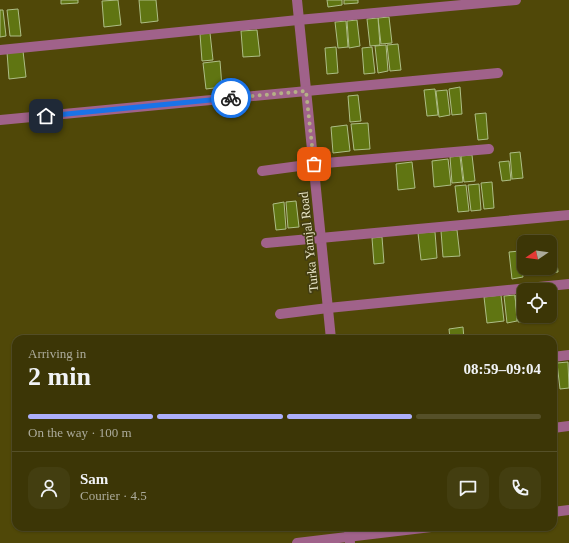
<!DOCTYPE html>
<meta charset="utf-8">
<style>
body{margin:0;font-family:Georgia,serif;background:#433e10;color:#f1f3f6;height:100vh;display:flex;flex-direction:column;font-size:15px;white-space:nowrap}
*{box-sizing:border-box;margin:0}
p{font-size:13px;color:#acab9b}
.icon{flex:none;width:22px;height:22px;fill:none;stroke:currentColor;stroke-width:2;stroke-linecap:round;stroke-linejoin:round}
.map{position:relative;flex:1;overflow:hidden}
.details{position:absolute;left:12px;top:335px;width:545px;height:196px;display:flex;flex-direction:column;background:#3c3606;border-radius:12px;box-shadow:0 1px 3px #0004,0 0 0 1px #555028}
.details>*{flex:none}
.needle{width:26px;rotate:257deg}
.tools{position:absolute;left:517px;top:235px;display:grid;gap:8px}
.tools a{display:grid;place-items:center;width:40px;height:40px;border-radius:8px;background:#3c3606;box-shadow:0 1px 3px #0004,0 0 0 1px #555028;font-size:20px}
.pin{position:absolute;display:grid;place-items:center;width:34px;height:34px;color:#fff;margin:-17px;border-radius:8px;box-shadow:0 2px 6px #0006}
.courier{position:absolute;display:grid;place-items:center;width:40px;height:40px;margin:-20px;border:3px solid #1a73e8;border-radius:50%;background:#fff;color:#222;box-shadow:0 1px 5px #0007}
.headline em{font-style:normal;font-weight:700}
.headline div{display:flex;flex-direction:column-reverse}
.headline{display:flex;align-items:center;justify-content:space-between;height:68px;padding:0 16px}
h1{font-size:26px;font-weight:700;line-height:30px}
.bar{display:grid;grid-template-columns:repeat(4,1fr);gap:6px 4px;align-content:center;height:48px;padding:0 16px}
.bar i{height:5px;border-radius:3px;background:#555028}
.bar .selected{background:#acaffb}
.bar p{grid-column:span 4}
.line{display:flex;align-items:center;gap:10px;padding:0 16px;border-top:1px solid #555028}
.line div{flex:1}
.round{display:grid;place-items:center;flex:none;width:42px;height:42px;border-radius:12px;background:#433e10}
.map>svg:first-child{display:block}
.building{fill:#607512;stroke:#adbe86}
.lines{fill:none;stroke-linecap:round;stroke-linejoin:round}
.minor{stroke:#a0628a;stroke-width:10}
.done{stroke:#b5b086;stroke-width:4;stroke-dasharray:0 7.2}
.route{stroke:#1a73e8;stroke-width:5}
.labels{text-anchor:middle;stroke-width:3.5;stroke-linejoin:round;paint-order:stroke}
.street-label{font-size:13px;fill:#ebe8ca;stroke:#433d11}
</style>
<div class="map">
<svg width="569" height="543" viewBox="0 0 569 543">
<rect width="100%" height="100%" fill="#504808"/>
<!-- building -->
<g class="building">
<polygon points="61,0 78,0 78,3 61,4"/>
<polygon points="118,0 121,25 104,27 102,1"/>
<polygon points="139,0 156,0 158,21 141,23"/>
<polygon points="327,0 342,0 342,5 328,7"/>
<polygon points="344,0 358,0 358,3 344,4"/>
<polygon points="18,9 21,36 10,36 7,10"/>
<polygon points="0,10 3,10 6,36 0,37"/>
<polygon points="389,17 392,43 381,44 378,18"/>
<polygon points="378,18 380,45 370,46 367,19"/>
<polygon points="357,20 360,46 349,48 347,21"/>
<polygon points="346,21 348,47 338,48 335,22"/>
<polygon points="257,30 260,56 243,57 241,31"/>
<polygon points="210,33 213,60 202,61 200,34"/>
<polygon points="398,44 401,70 390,71 387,45"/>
<polygon points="386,45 388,71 378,73 375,46"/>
<polygon points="336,47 338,73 327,74 325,48"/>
<polygon points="372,47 375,73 364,74 362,48"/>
<polygon points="23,51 26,77 9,79 7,52"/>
<polygon points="220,61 222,87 206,89 203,63"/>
<polygon points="460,87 462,114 452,115 449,89"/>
<polygon points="435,89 438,115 427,116 424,90"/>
<polygon points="447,90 450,115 439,117 436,91"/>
<polygon points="358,95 361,121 350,122 348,96"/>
<polygon points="486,113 488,139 478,140 475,114"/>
<polygon points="368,123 370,149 354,150 351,124"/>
<polygon points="347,125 350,151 333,153 331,127"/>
<polygon points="520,152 523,178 512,179 510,153"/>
<polygon points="472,155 475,181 464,182 461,156"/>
<polygon points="460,156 463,182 452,183 450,157"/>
<polygon points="448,159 451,185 434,187 432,161"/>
<polygon points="509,161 511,180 502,181 499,162"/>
<polygon points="412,162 415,188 398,190 396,164"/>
<polygon points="492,182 494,208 484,209 481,183"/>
<polygon points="479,184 481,210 471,211 468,185"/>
<polygon points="466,185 469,211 458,212 455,186"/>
<polygon points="296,201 299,227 288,228 286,202"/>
<polygon points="284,202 286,229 276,230 273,204"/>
<polygon points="457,230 460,256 443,257 441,231"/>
<polygon points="435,232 437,258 421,260 418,233"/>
<polygon points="382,237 384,263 374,264 372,238"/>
<polygon points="550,246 555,246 558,272 541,274 541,268 550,268"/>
<polygon points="520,251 523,277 512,279 509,252"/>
<polygon points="501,295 504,321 487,323 484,297"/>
<polygon points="515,295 517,321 507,323 504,296"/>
<polygon points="524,295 524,316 528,316 529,321 518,322 515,296"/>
<polygon points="463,327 464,339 450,339 449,329"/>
<polygon points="568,362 569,388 560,389 557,363"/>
</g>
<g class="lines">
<!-- minor -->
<g class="minor">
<polyline points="297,0 331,339"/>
<polyline points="0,50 298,20 516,0"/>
<polyline points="0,120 498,73"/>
<polyline points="262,171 314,164 489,149"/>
<polyline points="266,243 569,215"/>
<polyline points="280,314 328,308 569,284"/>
<polyline points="553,357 569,355"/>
<polyline points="553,428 569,426"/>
<polyline points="553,512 569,510"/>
<polyline points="349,527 350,543"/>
<polyline points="297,543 431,527"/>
</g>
</g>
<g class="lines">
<!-- done -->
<polyline class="done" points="231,98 306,91 314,164"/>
<!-- route -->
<polyline class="route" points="46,116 231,98"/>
</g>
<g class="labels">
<!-- street labels -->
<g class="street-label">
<text transform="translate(308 242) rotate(-96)" y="5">Turka Yamjal Road</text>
</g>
</g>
</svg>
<div class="tools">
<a><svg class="needle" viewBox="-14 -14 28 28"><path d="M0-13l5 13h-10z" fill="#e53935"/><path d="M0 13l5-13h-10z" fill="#acab9b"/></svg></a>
<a><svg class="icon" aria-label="locate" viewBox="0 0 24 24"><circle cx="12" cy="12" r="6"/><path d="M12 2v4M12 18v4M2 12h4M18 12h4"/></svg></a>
</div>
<div class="pin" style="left:314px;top:164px;background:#ea580c"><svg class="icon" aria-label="bag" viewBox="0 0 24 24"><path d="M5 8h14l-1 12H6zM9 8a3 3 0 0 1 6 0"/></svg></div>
<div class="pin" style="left:46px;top:116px;background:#1f2937"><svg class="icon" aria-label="home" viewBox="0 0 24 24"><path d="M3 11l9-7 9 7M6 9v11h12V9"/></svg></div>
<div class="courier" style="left:231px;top:98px"><svg class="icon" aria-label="bike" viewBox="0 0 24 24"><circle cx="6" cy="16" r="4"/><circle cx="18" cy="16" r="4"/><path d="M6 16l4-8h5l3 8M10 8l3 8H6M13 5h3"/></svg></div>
<section class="details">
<div class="headline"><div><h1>2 min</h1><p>Arriving in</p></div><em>08:59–09:04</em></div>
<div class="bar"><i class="selected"></i><i class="selected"></i><i class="selected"></i><i></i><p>On the way · 100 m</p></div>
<div class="line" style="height:72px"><a class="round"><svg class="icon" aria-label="person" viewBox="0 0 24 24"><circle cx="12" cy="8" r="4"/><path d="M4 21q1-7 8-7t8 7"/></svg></a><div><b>Sam</b><p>Courier · 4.5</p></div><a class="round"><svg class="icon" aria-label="chat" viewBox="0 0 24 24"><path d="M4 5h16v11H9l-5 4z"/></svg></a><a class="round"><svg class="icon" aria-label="phone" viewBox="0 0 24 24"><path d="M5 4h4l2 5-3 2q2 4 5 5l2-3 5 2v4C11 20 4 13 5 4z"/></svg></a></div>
</section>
</div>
